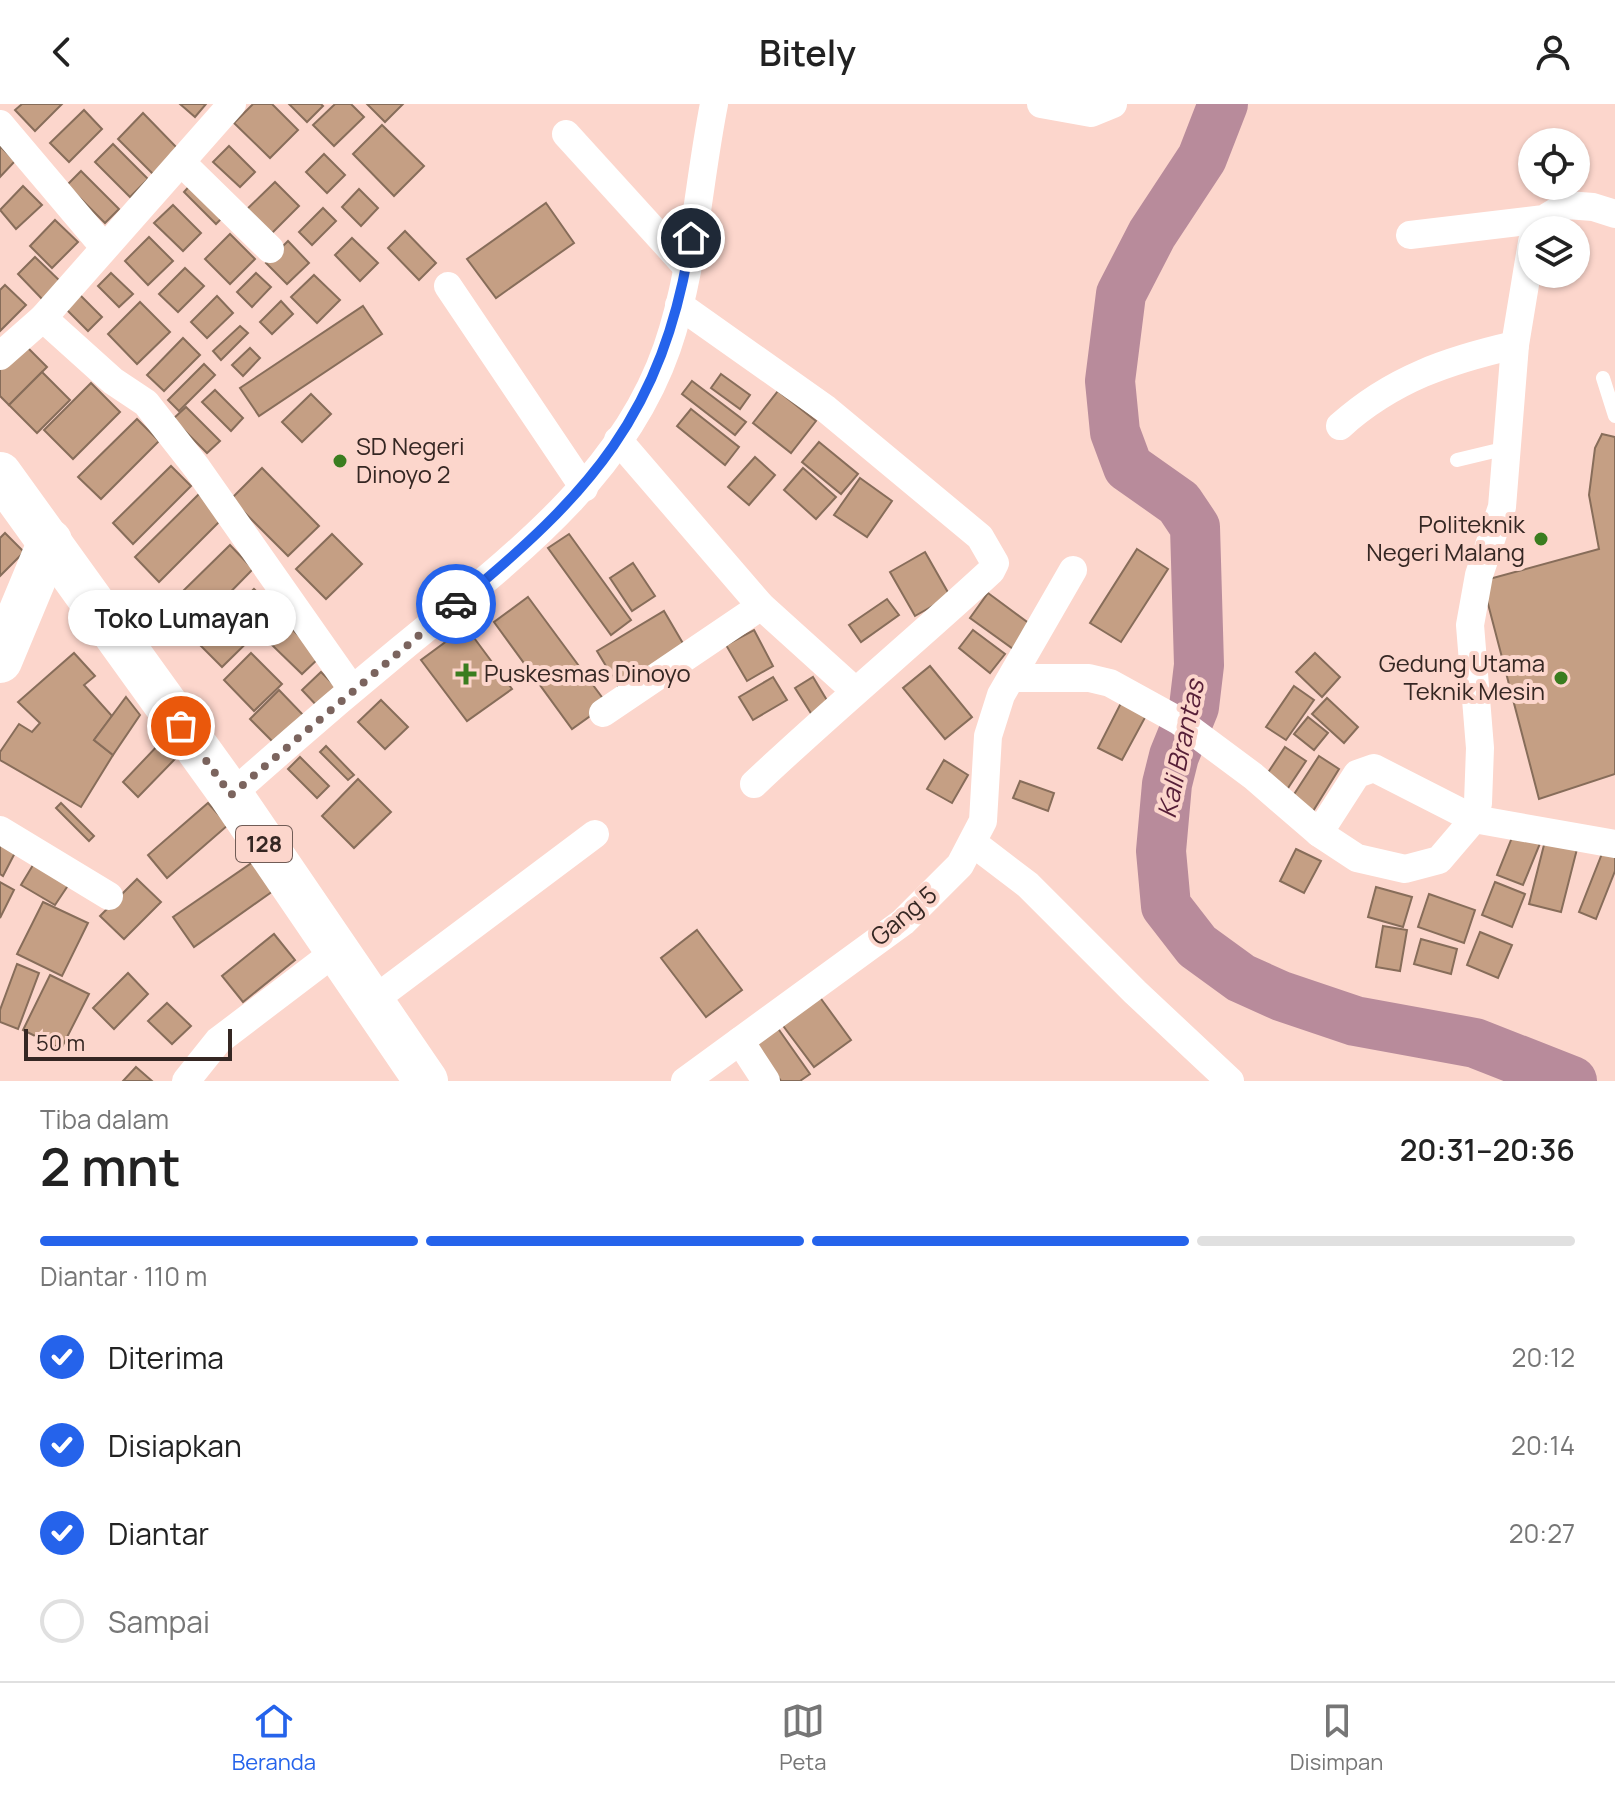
<!DOCTYPE html>
<html lang="id">
<meta charset="utf-8">
<style>
body{margin:0;font-family:Manrope,sans-serif;background:#f6f6f6;color:#222;height:100vh;display:flex;flex-direction:column;font-size:30px;white-space:nowrap}
*{box-sizing:border-box;margin:0}
p{font-size:26px;color:#767676}
.icon{flex:none;width:44px;height:44px;fill:none;stroke:currentColor;stroke-width:2;stroke-linecap:round;stroke-linejoin:round}
.map{position:relative;height:977px;overflow:hidden}
.details{display:flex;flex-direction:column;background:#fff;flex:1}
.details>*{flex:none}
.fabs{position:absolute;left:1518px;top:24px;display:grid;gap:16px}
.fabs a{display:grid;place-items:center;width:72px;height:72px;border-radius:50%;background:#fff;box-shadow:0 2px 6px #0004;font-size:40px}
.scale{position:absolute;left:24px;bottom:20px;width:208px;box-sizing:border-box;padding-left:8px;border:4px solid #352723;border-top:0;font-size:22px;line-height:28px;white-space:nowrap;color:#352723;-webkit-text-stroke:6px #fcd6cc;paint-order:stroke}
.pin{position:absolute;display:grid;place-items:center;width:68px;height:68px;color:#fff;margin:-34px;border:4px solid #fff;border-radius:50%;box-shadow:0 2px 8px #0007}
.courier{position:absolute;display:grid;place-items:center;width:80px;height:80px;margin:-40px;border:6px solid #2563eb;border-radius:50%;background:#fff;color:#222;box-shadow:0 2px 10px #0007}
.bubble{position:absolute;height:56px;border-radius:28px;background:#fff;box-shadow:0 2px 6px #0004;font-size:26px;font-weight:600;line-height:56px;text-align:center}
.summary em{font-style:normal;font-weight:600}
.summary div{display:flex;flex-direction:column-reverse}
.summary{display:flex;align-items:center;justify-content:space-between;height:136px;padding:0 40px}
h1{font-size:52px;font-weight:600;line-height:60px}
.bar{display:grid;grid-template-columns:repeat(4,1fr);gap:12px 8px;align-content:center;height:96px;padding:0 40px}
.bar i{height:10px;border-radius:6px;background:#e0e0e0}
.bar .active{background:#2563eb}
.bar p{grid-column:span 4}
ol{padding:0 40px;list-style:none}
li{display:flex;align-items:center;gap:24px;height:88px}
li p{margin-inline-start:auto}
li .icon{padding:8px;border-radius:50%;background:#2563eb;color:#fff;stroke-width:4}
li:last-child{color:#767676}
li i{width:44px;height:44px;border:4px solid #e0e0e0;border-radius:50%}
header{display:flex;justify-content:space-between;align-items:center;height:104px;padding:0 40px;background:#fff;font-size:36px;font-weight:600}
.tabs{display:flex;justify-content:space-around;align-items:center;height:112px;border-top:2px solid #e0e0e0;background:#fff;font-size:22px;color:#767676}
.tabs a{display:grid;justify-items:center;gap:4px}
.tabs .active{color:#2563eb}
.map>svg:first-child{display:block}
.lines{fill:none;stroke-linecap:round;stroke-linejoin:round}
.river{stroke:#b88b9b;stroke-width:50}
.building{fill:#c59f84;stroke:#876d5a;stroke-width:2}
.lane{stroke:#fff;stroke-width:14}
.street{stroke:#fff;stroke-width:28}
.primary{stroke:#fff;stroke-width:44}
.done{stroke:#7b645e;stroke-width:8;stroke-dasharray:0 14.4}
.route{stroke:#2563eb;stroke-width:10}
.poi-dot{fill:#3a7d1f;stroke:#fcd6cc;stroke-width:3}
.labels{text-anchor:middle;stroke-width:8;stroke-linejoin:round;paint-order:stroke}
.shield{fill:#fcd6cc;stroke:#715c56;stroke-width:2}
.shield-label{font-size:22px;font-weight:bold;fill:#352723}
.poi-label{font-size:24px;fill:#352723;stroke:#fcd6cc;text-anchor:start}
.street-label{font-size:24px;fill:#352723;stroke:#fcd6cc}
.water-label{font-size:26px;font-style:italic;fill:#561e37;stroke:#fcd6cc}
</style>
<header><svg class="icon" aria-label="back" viewBox="0 0 24 24"><path d="M15 5l-7 7 7 7"/></svg>Bitely<svg class="icon" aria-label="person" viewBox="0 0 24 24"><circle cx="12" cy="8" r="4"/><path d="M4 21q1-7 8-7t8 7"/></svg></header>
<div class="map">
<svg width="1615" height="977" viewBox="0 0 1615 977">
<rect width="100%" height="100%" fill="#fcd6cc"/>
<g class="lines">
<!-- river -->
<polyline class="river" points="1223,0 1202,54 1152,130 1121,190 1110,277 1115,328 1128,363 1179,399 1195,423 1199,561 1194,603 1174,652 1167,680 1161,747 1166,802 1197,842 1241,874 1281,892 1355,917 1475,939 1572,977"/>
</g>
<!-- building -->
<g class="building">
<polygon points="22,0 62,0 35,27 15,6"/>
<polygon points="180,0 206,0 195,13"/>
<polygon points="253,0 272,0 298,26 270,54 234,19"/>
<polygon points="289,0 321,0 323,2 307,18"/>
<polygon points="335,0 351,0 364,13 334,42 313,21"/>
<polygon points="367,0 403,0 385,18"/>
<polygon points="84,6 102,25 69,58 50,39"/>
<polygon points="143,9 179,46 154,71 118,35"/>
<polygon points="382,21 424,62 394,92 353,50"/>
<polygon points="113,40 148,75 130,93 95,58"/>
<polygon points="0,42 15,57 0,73"/>
<polygon points="229,42 255,68 240,83 213,58"/>
<polygon points="324,50 345,71 327,89 306,68"/>
<polygon points="81,67 119,105 105,119 67,81"/>
<polygon points="194,77 226,110 216,120 184,88"/>
<polygon points="275,78 299,102 268,133 243,109"/>
<polygon points="23,82 42,101 16,125 0,106"/>
<polygon points="359,85 378,104 361,122 342,103"/>
<polygon points="546,99 574,139 496,194 467,155"/>
<polygon points="173,101 201,129 183,147 154,119"/>
<polygon points="323,104 336,117 312,141 299,128"/>
<polygon points="55,116 78,138 52,164 30,142"/>
<polygon points="405,127 436,159 419,176 388,144"/>
<polygon points="230,130 255,155 230,180 205,155"/>
<polygon points="149,133 173,157 148,181 125,157"/>
<polygon points="352,134 378,159 360,177 335,151"/>
<polygon points="288,137 309,159 287,180 266,159"/>
<polygon points="35,153 61,178 43,196 18,170"/>
<polygon points="185,164 204,182 178,208 159,190"/>
<polygon points="111,169 133,190 119,203 98,182"/>
<polygon points="256,169 271,183 252,203 237,188"/>
<polygon points="314,171 340,196 317,219 291,193"/>
<polygon points="5,181 26,201 0,227 0,186"/>
<polygon points="80,191 102,213 88,227 66,205"/>
<polygon points="217,192 233,209 207,234 191,218"/>
<polygon points="281,197 293,210 272,230 260,218"/>
<polygon points="140,198 170,228 137,260 108,230"/>
<polygon points="363,202 382,230 259,312 240,284"/>
<polygon points="240,222 248,229 221,256 213,247"/>
<polygon points="183,234 200,251 164,287 147,271"/>
<polygon points="23,239 47,263 9,301 0,292 0,262"/>
<polygon points="250,244 260,254 243,272 232,261"/>
<polygon points="204,260 215,271 179,307 168,296"/>
<polygon points="42,268 70,296 37,329 9,301"/>
<polygon points="721,270 750,291 740,305 711,284"/>
<polygon points="692,277 746,318 735,331 682,290"/>
<polygon points="91,279 120,308 73,355 44,326"/>
<polygon points="215,286 243,314 231,327 202,298"/>
<polygon points="778,287 816,317 791,349 753,319"/>
<polygon points="311,290 331,310 302,338 282,318"/>
<polygon points="186,303 220,337 207,349 173,315"/>
<polygon points="691,305 739,343 725,361 677,322"/>
<polygon points="137,315 159,337 101,395 78,373"/>
<polygon points="1602,330 1615,333 1615,670 1539,695 1482,477 1599,445 1589,391 1595,344"/>
<polygon points="819,338 858,370 841,390 802,358"/>
<polygon points="755,353 775,371 749,401 728,383"/>
<polygon points="171,362 191,382 133,440 113,419"/>
<polygon points="262,364 319,422 288,452 231,395"/>
<polygon points="803,364 836,393 816,415 784,386"/>
<polygon points="860,374 892,397 867,433 834,411"/>
<polygon points="199,390 223,414 159,478 135,453"/>
<polygon points="5,429 24,448 0,472 0,434"/>
<polygon points="332,430 362,460 326,495 296,465"/>
<polygon points="569,430 631,516 611,531 548,444"/>
<polygon points="230,441 253,465 205,514 180,490"/>
<polygon points="1137,445 1168,465 1121,538 1090,519"/>
<polygon points="925,448 950,492 915,512 890,468"/>
<polygon points="633,459 655,492 632,507 610,474"/>
<polygon points="254,485 278,508 222,563 199,540"/>
<polygon points="988,489 1034,523 1016,547 970,514"/>
<polygon points="528,493 607,600 572,625 494,518"/>
<polygon points="887,495 899,511 861,538 849,521"/>
<polygon points="664,507 688,548 621,587 597,547"/>
<polygon points="290,523 320,553 302,570 272,541"/>
<polygon points="466,523 512,585 467,617 421,556"/>
<polygon points="754,526 773,562 747,577 726,541"/>
<polygon points="973,526 1005,550 990,569 959,544"/>
<polygon points="74,549 95,572 84,581 112,612 94,636 113,651 81,703 0,656 0,648 19,620 32,628 40,619 18,598"/>
<polygon points="251,549 282,580 254,607 224,576"/>
<polygon points="1315,549 1340,573 1322,593 1296,568"/>
<polygon points="930,562 972,613 945,635 903,584"/>
<polygon points="321,568 339,586 320,605 302,586"/>
<polygon points="773,573 787,596 753,616 739,593"/>
<polygon points="813,573 831,603 814,614 795,584"/>
<polygon points="1294,582 1314,596 1286,636 1266,623"/>
<polygon points="279,586 305,613 276,641 250,615"/>
<polygon points="126,593 140,611 113,651 94,636"/>
<polygon points="1327,594 1358,623 1344,639 1312,610"/>
<polygon points="1123,595 1148,608 1122,656 1098,644"/>
<polygon points="381,596 408,623 385,645 358,618"/>
<polygon points="1308,613 1328,629 1314,646 1294,630"/>
<polygon points="161,638 175,655 138,693 123,678"/>
<polygon points="326,642 354,671 348,676 320,648"/>
<polygon points="1285,643 1306,657 1284,690 1263,676"/>
<polygon points="1319,652 1339,665 1310,712 1289,698"/>
<polygon points="300,653 329,682 317,694 288,665"/>
<polygon points="944,656 968,671 952,699 927,685"/>
<polygon points="358,675 391,708 354,744 322,712"/>
<polygon points="1020,677 1054,689 1048,707 1013,694"/>
<polygon points="61,699 94,732 89,737 56,704"/>
<polygon points="208,699 228,721 167,774 148,751"/>
<polygon points="1515,726 1541,737 1523,781 1497,771"/>
<polygon points="0,729 19,741 3,772 0,770"/>
<polygon points="1545,737 1577,745 1561,808 1529,800"/>
<polygon points="1605,742 1615,746 1615,767 1596,815 1579,808"/>
<polygon points="1296,745 1321,757 1304,789 1280,777"/>
<polygon points="36,756 71,777 55,801 21,781"/>
<polygon points="253,758 273,787 194,843 173,813"/>
<polygon points="137,775 161,798 124,835 100,812"/>
<polygon points="0,778 14,786 0,814"/>
<polygon points="1495,778 1525,790 1512,823 1482,811"/>
<polygon points="1376,783 1412,793 1403,823 1368,813"/>
<polygon points="1429,790 1475,806 1464,839 1418,823"/>
<polygon points="43,798 88,819 62,872 17,850"/>
<polygon points="1383,822 1407,826 1400,867 1376,863"/>
<polygon points="697,826 742,886 706,913 661,854"/>
<polygon points="1480,828 1512,841 1498,874 1467,861"/>
<polygon points="274,830 295,856 243,898 222,872"/>
<polygon points="1421,835 1457,845 1451,870 1414,860"/>
<polygon points="17,860 39,869 18,925 0,918 0,906"/>
<polygon points="128,869 148,890 114,925 93,904"/>
<polygon points="50,871 89,890 61,945 23,926"/>
<polygon points="819,892 851,936 814,963 781,919"/>
<polygon points="167,899 191,922 172,940 148,917"/>
<polygon points="777,923 810,970 800,977 781,977 755,939"/>
<polygon points="136,963 152,977 123,977"/>
</g>
<g class="lines">
<!-- lane -->
<g class="lane">
<polyline points="1603,274 1615,312"/>
<polyline points="1457,356 1507,344"/>
</g>
<!-- street -->
<g class="street">
<polyline points="1041,0 1091,9 1113,0"/>
<polyline points="0,20 104,143"/>
<polyline points="566,30 687,163"/>
<polyline points="181,58 270,145"/>
<polyline points="1410,131 1544,115 1567,101 1593,103 1615,110"/>
<polyline points="448,182 584,384"/>
<path d="M679 201 826 305 980 433 995 459 991 467C913 539 831 607 754 680"/>
<polyline points="43,214 113,277 146,299 197,364 352,585"/>
<polyline points="0,252 43,214 232,0"/>
<path d="M1340 322C1392 275 1449 256 1515 241"/>
<polyline points="618,336 761,502 854,586"/>
<polyline points="1013,574 1089,574 1110,579 1179,617 1253,672 1319,729 1357,754 1405,765 1439,756 1474,715 1478,699 1480,644 1470,521 1479,471 1502,403 1515,241 1532,138"/>
<polyline points="603,609 761,502"/>
<path d="M231 691C287 641 344 592 401 545 504 460 621 376 667 244 694 166 698 80 714 0"/>
<polyline points="0,726 109,792"/>
<polyline points="1319,729 1357,670 1374,664 1474,715 1615,740"/>
<polyline points="973,739 1028,781 1135,888 1230,977"/>
<polyline points="371,898 595,730"/>
<polyline points="740,937 766,977"/>
<polyline points="186,977 218,937 335,848"/>
<polyline points="685,977 903,818 960,761 983,717 988,632 1001,591 1073,466"/>
</g>
<!-- primary -->
<g class="primary">
<polyline points="0,370 231,691 426,977"/>
<polyline points="0,557 50,437"/>
</g>
</g>
<g class="lines">
<!-- done -->
<polyline class="done" points="181,622 231,691 456,500"/>
<!-- route -->
<path class="route" d="M456 500C590 390 663 311 691 134"/>
</g>
<!-- markers -->
<g class="poi-dot">
<circle cx="340" cy="357" r="8"/>
<circle cx="1541" cy="435" r="8"/>
<path d="M462 558h8v8h8v8h-8v8h-8v-8h-8v-8h8z"/>
<circle cx="1561" cy="574" r="8"/>
</g>
<g class="labels">
<!-- shield labels -->
<rect class="shield" x="236" y="722" width="56" height="36" rx="6"/>
<g class="shield-label">
<text x="264" y="748">128</text>
</g>
<!-- poi labels -->
<g class="poi-label">
<text x="356" y="351">SD Negeri<tspan x="356" dy="28">Dinoyo 2</tspan></text>
<text x="1525" y="429" text-anchor="end">Politeknik<tspan x="1525" dy="28">Negeri Malang</tspan></text>
<text x="1545" y="568" text-anchor="end">Gedung Utama<tspan x="1545" dy="28">Teknik Mesin</tspan></text>
<text x="484" y="578">Puskesmas Dinoyo</text>
</g>
<!-- street labels -->
<g class="street-label">
<text transform="translate(904 812) rotate(-40)" y="8">Gang 5</text>
</g>
<!-- water labels -->
<g class="water-label">
<text transform="translate(1181 645) rotate(-78)" y="9">Kali Brantas</text>
</g>
</g>
</svg>
<div class="fabs">
<a><svg class="icon" aria-label="locate" viewBox="0 0 24 24"><circle cx="12" cy="12" r="6"/><path d="M12 2v4M12 18v4M2 12h4M18 12h4"/></svg></a>
<a><svg class="icon" aria-label="layers" viewBox="0 0 24 24"><path d="M12 4l9 5-9 5-9-5zM3 14l9 5 9-5"/></svg></a>
</div>
<div class="scale">50 m</div>
<div class="pin" style="left:181px;top:622px;background:#ea580c"><svg class="icon" aria-label="bag" viewBox="0 0 24 24"><path d="M5 8h14l-1 12H6zM9 8a3 3 0 0 1 6 0"/></svg></div>
<div class="pin" style="left:691px;top:134px;background:#1f2937"><svg class="icon" aria-label="home" viewBox="0 0 24 24"><path d="M3 11l9-7 9 7M6 9v11h12V9"/></svg></div>
<div class="courier" style="left:456px;top:500px"><svg class="icon" aria-label="car" viewBox="0 0 24 24"><path d="M5 17H2v-5l4-1 3-4h7l3 4 3 1v5h-3M9 17h6M6 11h13"/><circle cx="7" cy="17" r="2"/><circle cx="17" cy="17" r="2"/></svg></div>
<div class="bubble" style="left:68px;top:486px;width:228px">Toko Lumayan</div>
</div>
<section class="details">
<div class="summary"><div><h1>2 mnt</h1><p>Tiba dalam</p></div><em>20:31–20:36</em></div>
<div class="bar"><i class="active"></i><i class="active"></i><i class="active"></i><i></i><p>Diantar · 110 m</p></div>
<ol>
<li><svg class="icon" aria-label="check" viewBox="0 0 24 24"><path d="M5 12l5 5 9-10"/></svg>Diterima<p>20:12</p></li>
<li><svg class="icon" aria-label="check" viewBox="0 0 24 24"><path d="M5 12l5 5 9-10"/></svg>Disiapkan<p>20:14</p></li>
<li><svg class="icon" aria-label="check" viewBox="0 0 24 24"><path d="M5 12l5 5 9-10"/></svg>Diantar<p>20:27</p></li>
<li><i></i>Sampai</li>
</ol>
</section>
<nav class="tabs">
<a class="active"><svg class="icon" aria-label="home" viewBox="0 0 24 24"><path d="M3 11l9-7 9 7M6 9v11h12V9"/></svg>Beranda</a>
<a><svg class="icon" aria-label="map" viewBox="0 0 24 24"><path d="M3 6l6-2 6 2 6-2v14l-6 2-6-2-6 2zM9 4v14M15 6v14"/></svg>Peta</a>
<a><svg class="icon" aria-label="saved" viewBox="0 0 24 24"><path d="M7 4h10v16l-5-4-5 4z"/></svg>Disimpan</a>
</nav>
